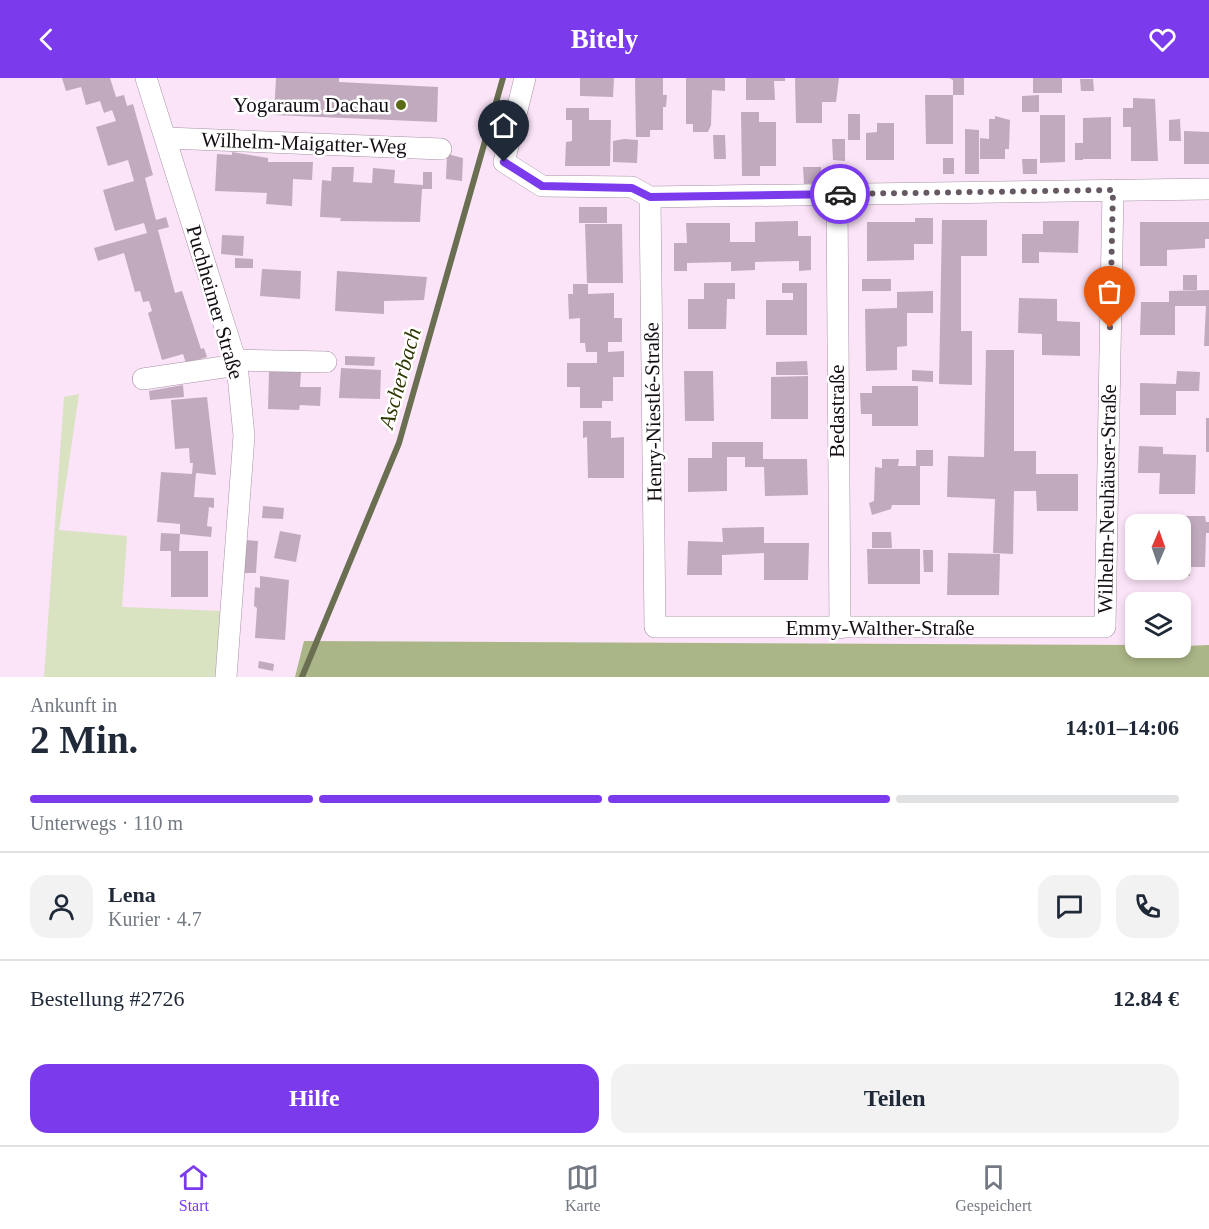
<!DOCTYPE html>
<html lang="de">
<meta charset="utf-8">
<style>
body{margin:0;font-family:"Times New Roman",serif;background:#f2f2f3;color:#1f2937;height:100vh;display:flex;flex-direction:column;font-size:22px;white-space:nowrap}
*{box-sizing:border-box;margin:0}
p{font-size:20px;color:#747a83}
.icon{flex:none;width:33px;height:33px;fill:none;stroke:currentColor;stroke-width:2;stroke-linecap:round;stroke-linejoin:round}
.map{position:relative;height:599px;overflow:hidden}
.panel{display:flex;flex-direction:column;background:#fff;flex:1}
.panel>*{flex:none}
.needle{width:39px;rotate:2deg}
.controls{position:absolute;left:1125px;top:436px;display:grid;gap:12px}
.controls a{display:grid;place-items:center;width:66px;height:66px;border-radius:12px;background:#fff;box-shadow:0 3px 9px #0003;font-size:30px}
.pin{position:absolute;display:grid;place-items:center;width:51px;height:51px;color:#fff;margin:-62px -26px;border-radius:50% 50% 50% 0;rotate:-45deg;box-shadow:0 0 6px #0007}
.pin .icon{rotate:45deg}
.courier{position:absolute;display:grid;place-items:center;width:60px;height:60px;margin:-30px;border:4px solid #7c3aed;border-radius:50%;background:#fff;color:#222;box-shadow:0 2px 8px #0007}
.overview em{font-style:normal;font-weight:800}
.overview div{display:flex;flex-direction:column-reverse}
.overview{display:flex;align-items:center;justify-content:space-between;height:102px;padding:0 30px}
h1{font-size:39px;font-weight:800;line-height:45px}
.bar{display:grid;grid-template-columns:repeat(4,1fr);gap:9px 6px;align-content:center;height:72px;padding:0 30px}
.bar i{height:8px;border-radius:4px;background:#e0e1e3}
.bar .on{background:#7c3aed}
.bar p{grid-column:span 4}
.line{display:flex;align-items:center;gap:15px;padding:0 30px;border-top:2px solid #e0e1e3}
.line div{flex:1}
.round{display:grid;place-items:center;flex:none;width:63px;height:63px;border-radius:18px;background:#f2f2f3}
.primary-button{display:flex;gap:12px;margin-top:auto;padding:12px 30px}
.primary-button a{flex:1;height:69px;border-radius:18px;background:#7c3aed;color:#fff;font-size:24px;font-weight:800;line-height:69px;text-align:center}
.primary-button a+a{background:#f2f2f3;color:#1f2937}
header{display:flex;justify-content:space-between;align-items:center;height:78px;padding:0 30px;background:#7c3aed;color:#fff;font-size:27px;font-weight:800}
.menu{display:flex;justify-content:space-around;align-items:center;height:84px;border-top:2px solid #e0e1e3;background:#fff;font-size:16px;color:#747a83}
.menu a{display:grid;justify-items:center;gap:3px}
.menu .on{color:#7c3aed}
.map>svg:first-child{display:block}
.green{fill:#d9e2c1}
.forest{fill:#aab687}
.lines{fill:none;stroke-linecap:round;stroke-linejoin:round}
.stream{stroke:#696f50;stroke-width:6}
.building{fill:#c1aabe}
.minor-casing{stroke:#a892a5;stroke-width:22}
.minor{stroke:#fff;stroke-width:21}
.done{stroke:#665964;stroke-width:6;stroke-dasharray:0 10.8}
.route{stroke:#7c3aed;stroke-width:8}
.poi-dot{fill:#5b6a14;stroke:#fff;stroke-width:2}
.labels{text-anchor:middle;stroke-width:5;stroke-linejoin:round;paint-order:stroke}
.poi-label{font-size:21px;fill:#160e15;stroke:#fff;text-anchor:end}
.street-label{font-size:21px;fill:#160e15;stroke:#fff}
.water-label{font-size:22px;font-style:italic;fill:#2e3700;stroke:#fff}
</style>
<header><svg class="icon" aria-label="back" viewBox="0 0 24 24"><path d="M15 5l-7 7 7 7"/></svg>Bitely<svg class="icon" aria-label="heart" viewBox="0 0 24 24"><path d="M12 20l-8-8c-3-5 5-10 8-4 3-6 11-1 8 4z"/></svg></header>
<div class="map">
<svg width="1209" height="599" viewBox="0 0 1209 599">
<rect width="100%" height="100%" fill="#fbe3f8"/>
<!-- green -->
<polygon class="green" points="79,316 59,452 127,458 122,529 222,533 220,599 44,599 64,319"/>
<!-- forest -->
<polygon class="forest" points="304,563 1135,567 1136,570 1209,567 1209,599 295,599"/>
<g class="lines">
<!-- stream -->
<polyline class="stream" points="302,599 399,365 503,0"/>
</g>
<!-- building -->
<g class="building">
<polygon points="62,0 110,0 116,19 124,17 127,28 133,26 153,97 137,103 145,100 156,142 166,139 169,149 158,152 175,215 182,213 201,271 204,270 207,279 186,285 183,276 162,282 148,235 152,233 149,223 143,224 140,213 135,214 124,175 98,183 94,170 147,155 144,145 115,153 103,112 134,103 128,82 108,88 96,49 116,43 112,32 104,35 100,23 86,27 81,9 66,13"/>
<polygon points="276,0 339,0 339,4 438,9 437,44 274,37"/>
<polygon points="580,0 614,0 613,19 580,18"/>
<polygon points="635,0 663,0 663,17 667,17 666,29 663,29 663,52 650,52 650,59 636,59"/>
<polygon points="686,0 725,0 725,13 712,12 711,47 708,54 693,54 693,46 686,46"/>
<polygon points="746,0 785,0 785,3 774,3 775,22 746,22"/>
<polygon points="795,0 839,0 836,24 822,24 822,45 796,45"/>
<polygon points="949,0 964,0 964,17 953,17 953,2"/>
<rect x="1033" y="0" width="29" height="15"/>
<polygon points="1080,1 1093,1 1094,13 1081,13"/>
<polygon points="925,17 953,17 953,66 926,66"/>
<polygon points="1039,17 1039,34 1022,34 1022,18"/>
<polygon points="1133,20 1155,21 1158,83 1131,83 1131,49 1123,49 1123,30 1133,30"/>
<polygon points="566,30 589,30 589,42 611,42 610,88 565,88 566,64 572,63 572,42 566,42"/>
<polygon points="741,34 759,34 759,44 776,44 776,88 760,88 760,98 742,98"/>
<rect x="848" y="36" width="12" height="26"/>
<polygon points="1040,37 1065,37 1065,84 1040,85"/>
<polygon points="995,38 1010,42 1009,71 1005,71 1005,81 980,81 980,60 989,61 989,41 995,41"/>
<polygon points="1111,39 1111,81 1083,81 1083,73 1083,82 1075,82 1075,65 1083,65 1083,40"/>
<polygon points="1180,41 1181,63 1169,63 1169,42"/>
<polygon points="877,45 894,45 894,82 866,82 866,55 877,54"/>
<polygon points="965,51 979,52 979,96 965,96"/>
<polygon points="1184,53 1209,54 1209,86 1184,86"/>
<polygon points="713,57 725,57 726,81 714,81"/>
<polygon points="624,61 638,62 637,85 613,84 613,63"/>
<polygon points="832,61 845,61 845,83 833,82"/>
<polygon points="232,74 268,80 268,84 313,84 312,102 293,101 292,128 266,126 267,115 215,113 217,76 232,77"/>
<polygon points="447,76 463,80 462,103 446,101"/>
<rect x="943" y="80" width="11" height="16"/>
<polygon points="1022,81 1037,81 1037,96 1023,96"/>
<polygon points="332,89 354,89 353,104 372,105 373,90 395,92 394,105 423,107 423,94 432,94 432,111 422,111 420,144 340,143 341,140 320,139 322,102 331,103"/>
<polygon points="803,89 821,89 821,105 804,106"/>
<rect x="579" y="129" width="28" height="16"/>
<polygon points="915,140 933,140 933,166 914,166 914,182 867,183 867,144 915,144"/>
<polygon points="942,142 987,142 987,178 961,178 961,253 972,253 972,307 939,306"/>
<polygon points="798,143 798,158 811,158 811,192 799,193 799,183 755,184 755,192 731,193 731,184 687,185 687,193 674,193 674,165 687,165 686,145 730,145 730,164 755,164 755,144"/>
<polygon points="1043,143 1079,143 1078,175 1039,174 1039,185 1022,185 1022,156 1043,156"/>
<polygon points="1140,144 1209,144 1209,161 1205,161 1205,170 1167,172 1167,188 1140,188"/>
<polygon points="585,146 622,146 623,205 587,205"/>
<polygon points="222,157 244,158 243,178 221,176"/>
<polygon points="235,180 253,181 253,190 235,190"/>
<polygon points="262,191 301,193 300,221 260,218"/>
<polygon points="337,193 427,199 424,222 384,223 384,236 335,233"/>
<rect x="1183" y="197" width="14" height="15"/>
<rect x="862" y="201" width="29" height="12"/>
<polygon points="704,205 735,205 735,221 727,221 726,251 688,251 688,221 704,221"/>
<polygon points="782,205 807,205 807,257 766,257 766,222 793,222 793,215 782,215"/>
<polygon points="573,206 588,206 588,216 614,215 614,240 622,240 622,264 608,264 608,274 624,273 624,299 613,299 613,323 602,323 602,330 580,330 580,309 567,309 567,285 597,285 597,274 586,274 585,265 580,265 580,240 569,241 568,216 573,216"/>
<polygon points="1209,212 1209,268 1204,268 1206,228 1175,228 1175,257 1140,257 1141,224 1169,224 1169,213"/>
<polygon points="933,213 933,235 907,235 907,268 897,269 897,292 866,293 865,231 897,230 897,214"/>
<polygon points="1019,220 1057,221 1057,243 1080,244 1080,278 1042,277 1042,256 1018,255"/>
<polygon points="986,272 1014,272 1014,373 1036,373 1036,396 1078,396 1078,433 1037,433 1036,413 1014,413 1013,476 993,475 995,421 947,419 948,378 984,379"/>
<polygon points="345,278 375,279 374,288 345,287"/>
<polygon points="807,283 808,297 776,297 776,284"/>
<polygon points="341,290 381,292 380,321 339,320"/>
<polygon points="912,292 933,293 933,304 912,303"/>
<polygon points="269,293 301,294 300,309 321,309 320,328 300,327 299,332 268,331"/>
<polygon points="684,293 713,293 714,343 685,343"/>
<polygon points="1177,293 1200,294 1199,313 1176,313 1176,337 1140,337 1140,305 1176,306"/>
<polygon points="808,298 808,341 771,341 771,299"/>
<polygon points="183,307 184,319 150,322 149,313"/>
<polygon points="872,308 918,308 918,348 872,348 872,336 861,336 860,315 872,315"/>
<polygon points="207,319 216,397 196,395 194,419 214,420 214,430 209,429 207,448 212,449 211,459 180,456 180,446 157,444 161,394 192,396 193,385 190,385 189,370 202,369 175,371 171,322"/>
<rect x="1206" y="340" width="3" height="34"/>
<polygon points="583,343 611,343 611,360 624,359 624,400 588,400 587,359 583,360"/>
<polygon points="712,364 763,364 763,381 807,381 808,417 765,418 764,389 745,389 745,379 727,379 727,413 688,414 688,380 712,380"/>
<polygon points="1139,368 1163,369 1163,376 1196,377 1195,416 1159,416 1160,395 1138,395"/>
<polygon points="916,372 933,372 933,388 920,388 920,427 892,427 891,431 872,437 869,425 874,423 875,389 882,390 882,381 899,381 898,388 916,388"/>
<polygon points="263,428 284,430 283,441 262,440"/>
<polygon points="1184,438 1205,438 1206,444 1209,444 1209,455 1206,455 1205,489 1190,489 1190,498 1152,497 1152,492 1180,492 1180,451 1184,451"/>
<polygon points="764,449 764,465 809,465 808,502 764,502 764,475 722,477 722,497 687,497 688,463 723,464 722,450"/>
<polygon points="280,453 301,457 296,484 274,480"/>
<polygon points="872,454 891,454 892,470 872,470"/>
<polygon points="161,455 180,456 179,473 208,473 208,519 171,519 171,473 160,473"/>
<polygon points="245,462 258,463 256,495 242,495"/>
<polygon points="867,471 920,471 920,506 868,506"/>
<polygon points="923,472 933,472 933,494 924,494"/>
<polygon points="948,475 1000,476 999,517 947,517"/>
<polygon points="260,498 289,502 285,562 255,560 257,530 254,528 255,509 260,510"/>
<polygon points="259,583 274,586 273,593 258,590"/>
</g>
<g class="lines">
<!-- minor casing -->
<g class="minor-casing">
<g id="minor">
<polyline points="146,0 237,287 244,358 226,599"/>
<polyline points="525,0 504,84 542,108 632,109 650,119 1209,111"/>
<polyline points="167,60 441,71"/>
<polyline points="837,116 840,550"/>
<polyline points="650,119 655,549 1105,549 1113,112"/>
<polyline points="236,282 326,284"/>
<polyline points="143,301 237,287"/>
</g>
</g>
<!-- minor -->
<use href="#minor" class="minor"/>
</g>
<g class="lines">
<!-- done -->
<polyline class="done" points="840,116 1113,112 1110,250"/>
<!-- route -->
<polyline class="route" points="504,84 542,108 632,110 650,119 840,116"/>
</g>
<!-- markers -->
<circle class="poi-dot" cx="401" cy="27" r="6"/>
<g class="labels">
<!-- poi labels -->
<g class="poi-label">
<text x="389" y="34">Yogaraum Dachau</text>
</g>
<!-- street labels -->
<g class="street-label">
<text transform="translate(304 65) rotate(2)" y="7">Wilhelm-Maigatter-Weg</text>
<text transform="translate(215 224) rotate(74)" y="7">Puchheimer Straße</text>
<text transform="translate(837 333) rotate(-90)" y="7">Bedastraße</text>
<text transform="translate(653 334) rotate(-91)" y="7">Henry-Niestlé-Straße</text>
<text transform="translate(1107 421) rotate(-89)" y="7">Wilhelm-Neuhäuser-Straße</text>
<text x="880" y="557">Emmy-Walther-Straße</text>
</g>
<!-- water labels -->
<g class="water-label">
<text transform="translate(399 300) rotate(-74)" y="8">Ascherbach</text>
</g>
</g>
</svg>
<div class="controls">
<a><svg class="needle" viewBox="-14 -14 28 28"><path d="M0-13l5 13h-10z" fill="#e53935"/><path d="M0 13l5-13h-10z" fill="#747a83"/></svg></a>
<a><svg class="icon" aria-label="layers" viewBox="0 0 24 24"><path d="M12 4l9 5-9 5-9-5zM3 14l9 5 9-5"/></svg></a>
</div>
<div class="pin" style="left:1110px;top:250px;background:#ea580c"><svg class="icon" aria-label="bag" viewBox="0 0 24 24"><path d="M5 8h14l-1 12H6zM9 8a3 3 0 0 1 6 0"/></svg></div>
<div class="pin" style="left:504px;top:84px;background:#1f2937"><svg class="icon" aria-label="home" viewBox="0 0 24 24"><path d="M3 11l9-7 9 7M6 9v11h12V9"/></svg></div>
<div class="courier" style="left:840px;top:116px"><svg class="icon" aria-label="car" viewBox="0 0 24 24"><path d="M5 17H2v-5l4-1 3-4h7l3 4 3 1v5h-3M9 17h6M6 11h13"/><circle cx="7" cy="17" r="2"/><circle cx="17" cy="17" r="2"/></svg></div>
</div>
<section class="panel">
<div class="overview"><div><h1>2 Min.</h1><p>Ankunft in</p></div><em>14:01–14:06</em></div>
<div class="bar"><i class="on"></i><i class="on"></i><i class="on"></i><i></i><p>Unterwegs · 110 m</p></div>
<div class="line" style="height:108px"><a class="round"><svg class="icon" aria-label="person" viewBox="0 0 24 24"><circle cx="12" cy="8" r="4"/><path d="M4 21q1-7 8-7t8 7"/></svg></a><div><b>Lena</b><p>Kurier · 4.7</p></div><a class="round"><svg class="icon" aria-label="chat" viewBox="0 0 24 24"><path d="M4 5h16v11H9l-5 4z"/></svg></a><a class="round"><svg class="icon" aria-label="phone" viewBox="0 0 24 24"><path d="M5 4h4l2 5-3 2q2 4 5 5l2-3 5 2v4C11 20 4 13 5 4z"/></svg></a></div>
<div class="line" style="height:78px"><div>Bestellung #2726</div><b>12.84 €</b></div>
<div class="primary-button"><a>Hilfe</a><a>Teilen</a></div>
</section>
<nav class="menu">
<a class="on"><svg class="icon" aria-label="home" viewBox="0 0 24 24"><path d="M3 11l9-7 9 7M6 9v11h12V9"/></svg>Start</a>
<a><svg class="icon" aria-label="map" viewBox="0 0 24 24"><path d="M3 6l6-2 6 2 6-2v14l-6 2-6-2-6 2zM9 4v14M15 6v14"/></svg>Karte</a>
<a><svg class="icon" aria-label="saved" viewBox="0 0 24 24"><path d="M7 4h10v16l-5-4-5 4z"/></svg>Gespeichert</a>
</nav>
